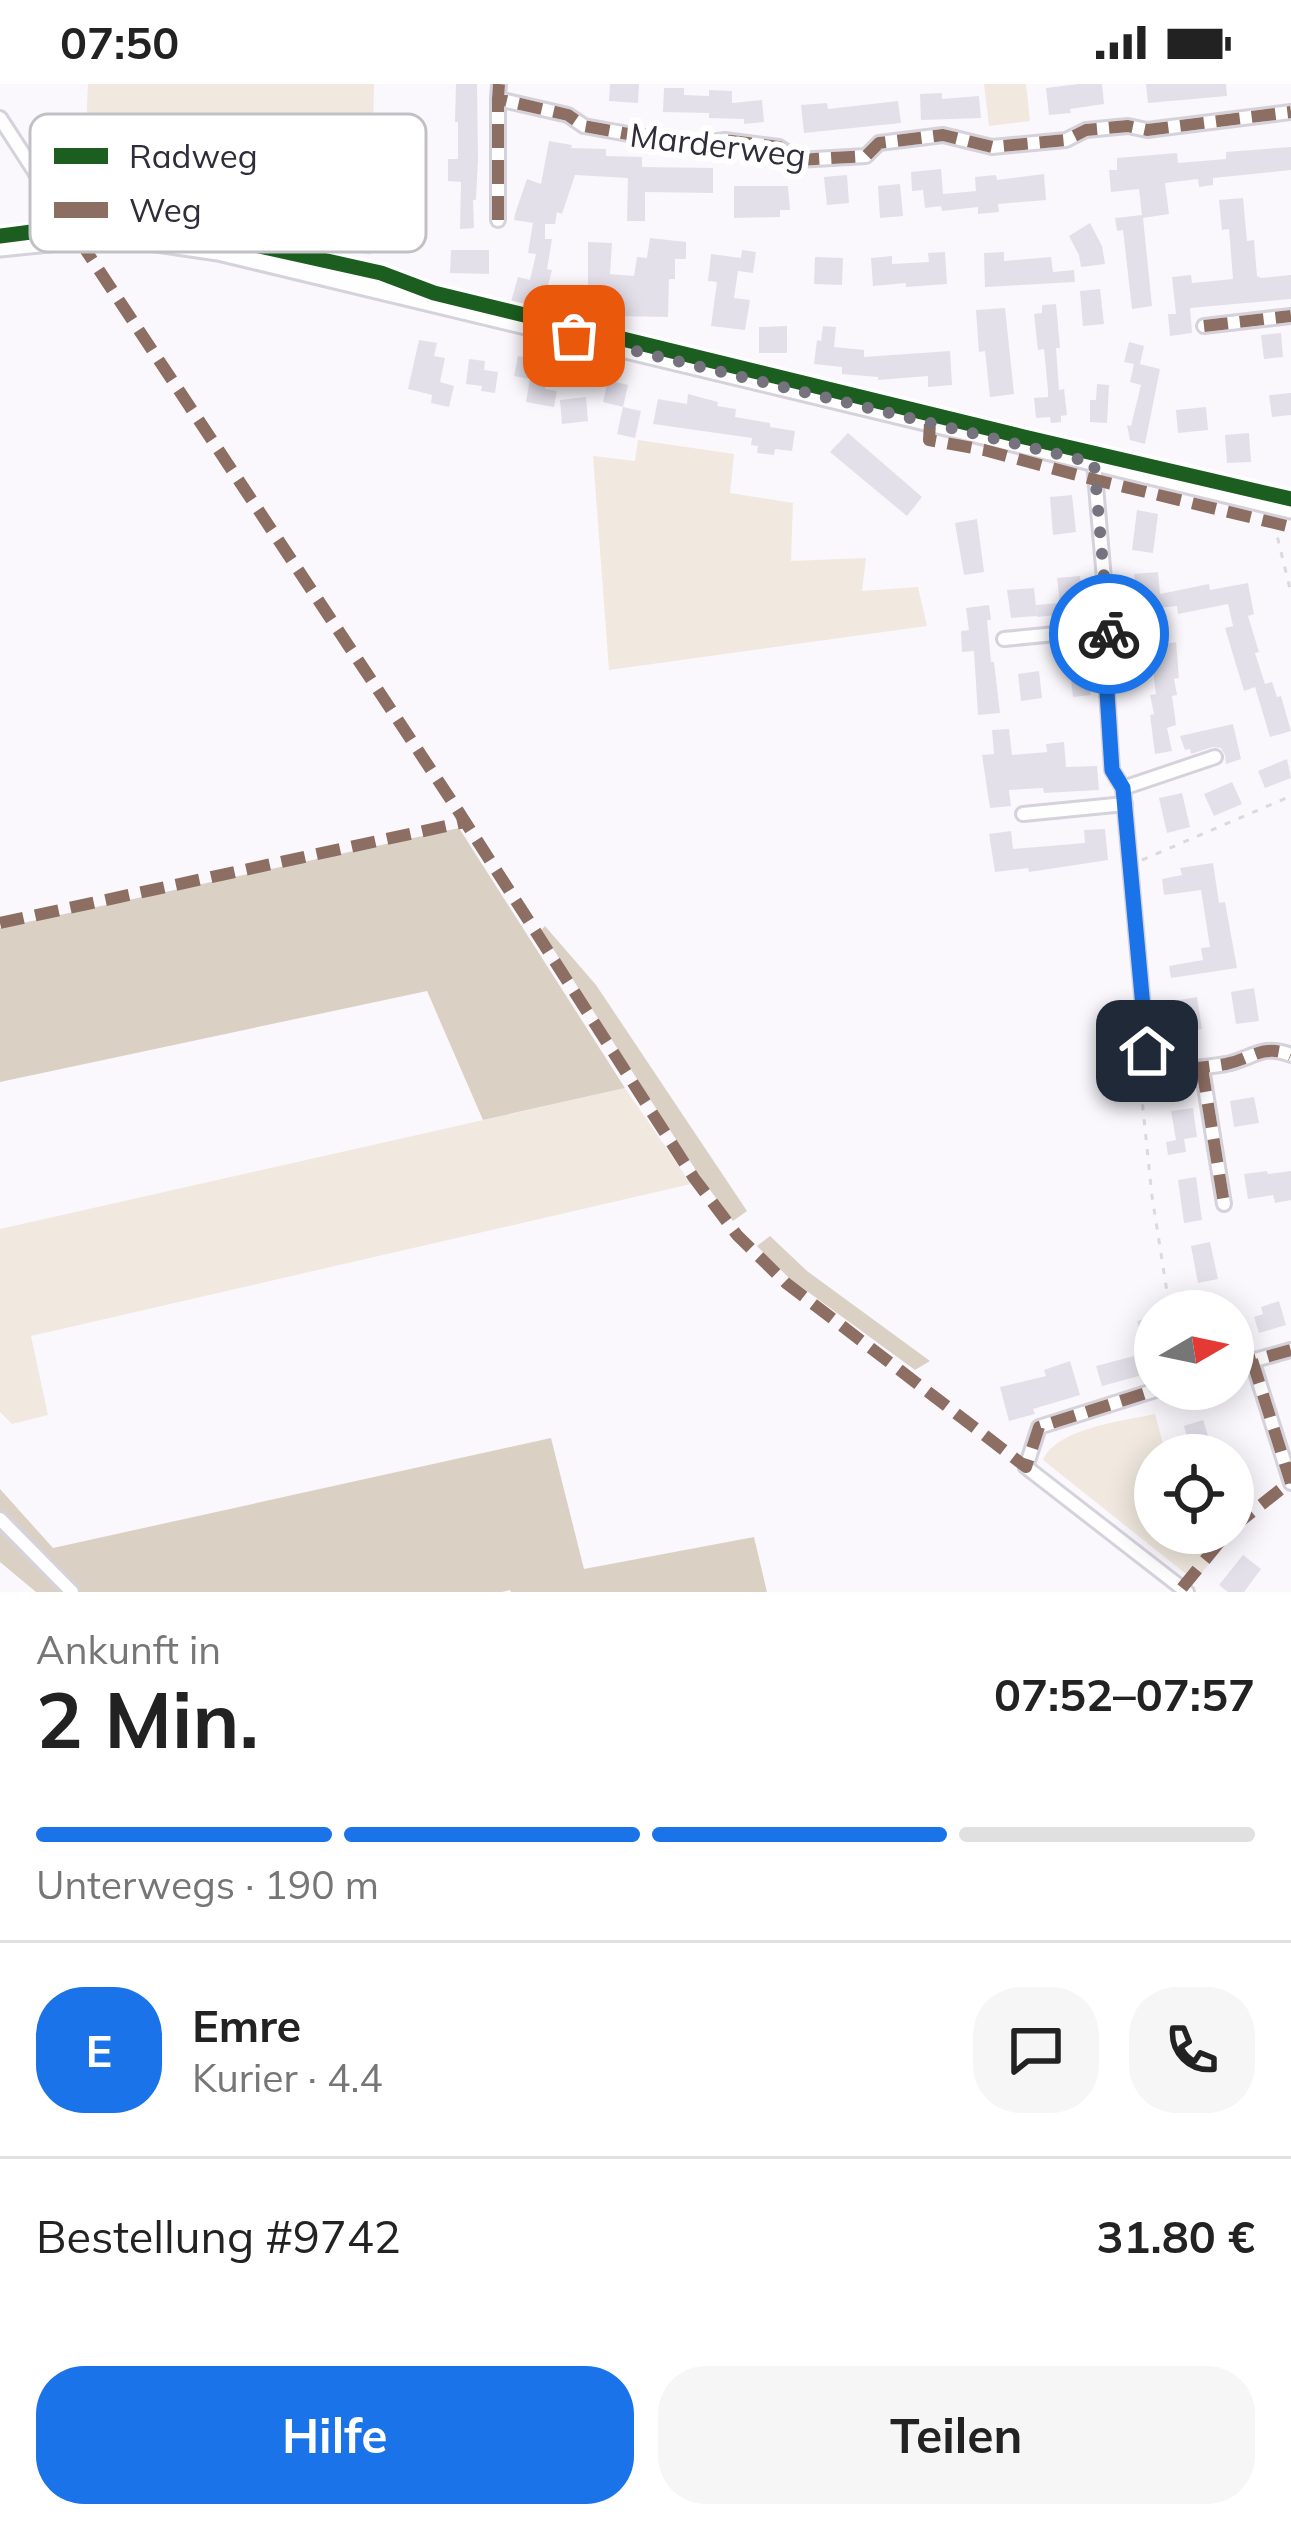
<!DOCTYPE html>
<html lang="de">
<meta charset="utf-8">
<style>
body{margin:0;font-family:Mulish,sans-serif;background:#f6f6f6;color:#222;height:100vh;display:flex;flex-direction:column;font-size:45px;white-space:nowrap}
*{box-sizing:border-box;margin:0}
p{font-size:39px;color:#767676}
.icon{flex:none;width:66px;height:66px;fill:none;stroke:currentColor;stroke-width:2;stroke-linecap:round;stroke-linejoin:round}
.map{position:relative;height:1508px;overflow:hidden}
.details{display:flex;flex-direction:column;background:#fff;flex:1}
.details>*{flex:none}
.needle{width:78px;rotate:81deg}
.controls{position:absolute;left:1134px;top:1206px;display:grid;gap:24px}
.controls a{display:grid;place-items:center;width:120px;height:120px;border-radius:50%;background:#fff;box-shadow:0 6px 30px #0003;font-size:60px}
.pin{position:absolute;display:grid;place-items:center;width:102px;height:102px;color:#fff;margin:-51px;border-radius:24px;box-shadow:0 6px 18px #0006}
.courier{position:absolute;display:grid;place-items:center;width:120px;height:120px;margin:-60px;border:9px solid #1a73e8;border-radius:50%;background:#fff;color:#222;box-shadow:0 3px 15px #0007}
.headline em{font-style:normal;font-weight:700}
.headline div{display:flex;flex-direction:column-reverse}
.headline{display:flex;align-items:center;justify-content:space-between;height:204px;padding:0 36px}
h1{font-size:78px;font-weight:700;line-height:90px}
.bar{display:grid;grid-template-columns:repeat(4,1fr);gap:18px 12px;align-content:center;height:144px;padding:0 36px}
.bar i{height:15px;border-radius:9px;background:#e0e0e0}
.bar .on{background:#1a73e8}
.bar p{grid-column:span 4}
.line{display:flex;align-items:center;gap:30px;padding:0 36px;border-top:3px solid #e0e0e0}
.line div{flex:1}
.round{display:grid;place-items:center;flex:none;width:126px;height:126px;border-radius:48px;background:#f6f6f6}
.action{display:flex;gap:24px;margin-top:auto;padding:24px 36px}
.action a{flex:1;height:138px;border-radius:48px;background:#1a73e8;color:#fff;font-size:48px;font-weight:700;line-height:138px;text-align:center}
.action a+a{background:#f6f6f6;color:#222}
.status{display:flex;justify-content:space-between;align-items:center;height:84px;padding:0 60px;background:#fff;direction:ltr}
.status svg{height:33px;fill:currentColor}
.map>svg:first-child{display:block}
.green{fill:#f1e9df}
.forest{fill:#dbd0c4}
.building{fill:#e3e0ea}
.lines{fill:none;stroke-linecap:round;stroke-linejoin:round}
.minor-casing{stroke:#d5d2dc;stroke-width:18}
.tertiary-casing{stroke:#d5d2dc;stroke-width:21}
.path{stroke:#dad9db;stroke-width:3;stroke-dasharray:6 9;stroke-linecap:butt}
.minor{stroke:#fefeff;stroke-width:12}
.tertiary{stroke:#fefeff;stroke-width:15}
.quiet{stroke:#8d6e63;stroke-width:12;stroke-dasharray:24 12;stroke-linecap:butt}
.cycleway-casing{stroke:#fff;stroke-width:22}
.cycleway{stroke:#1b5e20;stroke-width:15}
.done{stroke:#77737e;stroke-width:12;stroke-dasharray:0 21.6}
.route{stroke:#1a73e8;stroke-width:15}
.labels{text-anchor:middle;stroke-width:12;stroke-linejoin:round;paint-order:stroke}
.street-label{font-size:33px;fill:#302c3a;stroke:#fff}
.key{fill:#fff;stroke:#c1c0c4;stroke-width:3}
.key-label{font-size:33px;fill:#302c3a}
</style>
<div class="status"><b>07:50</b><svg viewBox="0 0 49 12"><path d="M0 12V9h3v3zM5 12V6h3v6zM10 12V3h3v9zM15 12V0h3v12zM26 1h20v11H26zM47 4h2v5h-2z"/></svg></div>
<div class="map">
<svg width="1291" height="1508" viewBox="0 0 1291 1508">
<rect width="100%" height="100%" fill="#faf8fd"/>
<!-- green -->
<g class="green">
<polygon points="88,0 374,0 371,171 256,146 156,131 82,128"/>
<polygon points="984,0 1026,0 1030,37 989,42"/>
<polygon points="638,356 734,370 730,409 793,419 791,477 866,474 862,507 918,503 927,542 609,586 593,372 635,377"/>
<polygon points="625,1004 691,1100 31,1252 48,1331 12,1340 0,1328 0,1145"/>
<path d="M1155 1330 1166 1371H1155V1449H1233V1442L1237 1445 1195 1497 1043 1376C1057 1344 1123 1337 1155 1330Z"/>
</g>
<!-- forest -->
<g class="forest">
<polygon points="459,744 625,1004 483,1036 427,907 0,998 0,844"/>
<polygon points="545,842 596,901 747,1127 733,1137 699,1091 541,846"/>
<polygon points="770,1152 807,1187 930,1277 915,1286 789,1194 757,1162"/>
<polygon points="551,1354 584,1485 754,1453 767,1508 511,1508 510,1506 502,1508 36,1508 0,1478 0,1405 53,1464"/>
</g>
<!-- building -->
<g class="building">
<polygon points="456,0 477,0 478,75 476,116 473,116 474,144 460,145 461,98 448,97 448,75 458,75 458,38 455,38"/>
<polygon points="610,0 639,0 638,19 609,17"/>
<polygon points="1079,0 1102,0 1104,20 1070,25 1071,29 1049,31 1046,4"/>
<polygon points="1146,0 1226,0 1227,12 1148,19"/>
<polygon points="664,4 684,4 684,11 709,12 709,6 732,7 732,19 762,16 764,38 744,40 744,35 709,34 709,29 663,28"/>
<polygon points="942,9 942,15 979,12 981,34 921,36 920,10"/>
<polygon points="898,17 901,39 804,49 801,21 827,19 828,25"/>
<polygon points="549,57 572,61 571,64 606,65 606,72 642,73 642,83 713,84 713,109 645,108 645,137 627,137 628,94 575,91 562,130 557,128 555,140 545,140 545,155 552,155 547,185 552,186 542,225 511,218 518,193 530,196 536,170 528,169 533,139 514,136 515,130 527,95 541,100"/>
<polygon points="1291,63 1291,86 1213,94 1213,101 1199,103 1198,95 1165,99 1169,130 1143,134 1152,222 1132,225 1123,146 1117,147 1115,134 1142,131 1139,105 1111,108 1109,86 1117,86 1117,74 1177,69 1178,79 1226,75 1226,68"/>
<polygon points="941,85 943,110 976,107 975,93 996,91 997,96 1044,90 1046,116 998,120 999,128 978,130 978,123 942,127 941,122 925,124 923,106 912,107 911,88"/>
<polygon points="847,91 849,119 827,121 824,93"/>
<polygon points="900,100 903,132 880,134 878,102"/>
<polygon points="734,102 788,102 790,126 780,126 780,133 734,134"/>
<polygon points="1243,114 1247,157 1254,156 1257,192 1261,194 1291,191 1291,215 1190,224 1192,249 1170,252 1168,230 1176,230 1172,193 1191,191 1192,199 1233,195 1229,145 1222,146 1219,116"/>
<polygon points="1090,139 1102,162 1105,180 1081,183 1079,171 1069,152"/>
<polygon points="650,154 686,158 686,175 675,175 675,195 669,195 668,233 614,232 614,235 588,234 588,158 612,159 610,190 634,192 637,173 647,174"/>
<polygon points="451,166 489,166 489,190 450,189"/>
<polygon points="742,166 756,168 753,189 738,187 734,214 750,216 745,246 711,242 717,198 708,197 711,170 741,174"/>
<polygon points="945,168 947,200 906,203 906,199 873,202 871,174 892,172 892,180 929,178 928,169"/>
<polygon points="1004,168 1004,177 1051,173 1053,188 1074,186 1075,198 985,203 984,169"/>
<polygon points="815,173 843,174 842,201 814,200"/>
<polygon points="1100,205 1104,240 1083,242 1080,207"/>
<polygon points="1056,220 1060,264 1056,264 1059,306 1064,305 1067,331 1061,332 1061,338 1051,339 1050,333 1036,334 1034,314 1048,313 1048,307 1044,265 1038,266 1034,230 1042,229 1042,221"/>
<polygon points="1005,224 1014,310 990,313 985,267 979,268 976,226"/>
<polygon points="787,242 787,269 759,269 759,243"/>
<polygon points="823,242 836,243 834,263 864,266 864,273 950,267 952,301 928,303 928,292 878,296 878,293 842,290 842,283 814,280 817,256 821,257"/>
<polygon points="1281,249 1283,273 1264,275 1261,251"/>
<polygon points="419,256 437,259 434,272 445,274 440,298 454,302 449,323 431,319 432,311 408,305"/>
<polygon points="1129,258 1144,262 1140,280 1160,285 1145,360 1130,356 1127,341 1131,342 1141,301 1130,298 1134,280 1124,278"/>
<polygon points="518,272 550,277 545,305 557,307 554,323 526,318 530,295 514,292"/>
<polygon points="469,275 485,277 484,286 498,288 495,309 481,307 482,302 466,300"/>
<polygon points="608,296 628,301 623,323 603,318"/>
<polygon points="1097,300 1109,301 1107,339 1090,338 1090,316 1096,316"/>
<polygon points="1291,309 1291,331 1272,333 1269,311"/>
<polygon points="688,310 718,318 717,322 736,325 735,333 770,339 770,343 795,347 792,367 775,365 774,371 757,369 758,362 751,361 752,354 653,340 658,315 687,320"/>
<polygon points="586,313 588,337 562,340 560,316"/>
<polygon points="623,323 641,327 635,354 617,350"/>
<polygon points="1206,323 1208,346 1178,349 1176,326"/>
<polygon points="848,349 922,413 907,432 830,368"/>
<polygon points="1249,349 1251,378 1227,379 1225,351"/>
<polygon points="1072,411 1076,448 1053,451 1050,413"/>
<polygon points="1137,426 1158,430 1153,469 1132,466"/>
<polygon points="977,435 984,488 964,491 955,439"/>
<polygon points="1158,488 1160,510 1209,500 1210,506 1248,499 1254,530 1248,532 1259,568 1255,569 1265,600 1272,598 1277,613 1281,612 1291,647 1270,653 1255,603 1244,607 1225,544 1233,542 1228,520 1178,530 1177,522 1139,526 1134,490"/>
<polygon points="1080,492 1084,528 1037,533 1036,521 1060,519 1057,494"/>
<polygon points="1034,504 1037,532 1011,534 1007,506"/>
<polygon points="989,521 991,536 987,536 991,578 994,578 1000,629 978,631 974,567 962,568 961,547 969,546 966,524"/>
<polygon points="1176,558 1179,594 1174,595 1177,611 1172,612 1176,641 1167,644 1172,667 1155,670 1150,631 1154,630 1150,611 1156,610 1150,563"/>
<polygon points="1088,576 1091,611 1073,613 1069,578"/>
<polygon points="1039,587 1042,614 1021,617 1018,590"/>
<polygon points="1233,640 1241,675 1226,680 1225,671 1221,664 1213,663 1191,670 1190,665 1185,666 1180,652"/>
<polygon points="1009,645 1012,671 1047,668 1046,660 1064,658 1066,683 1097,682 1099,706 1044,709 1043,704 1009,706 1011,722 990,724 982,671 994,670 992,646"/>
<polygon points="1287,675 1291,694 1265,704 1258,687"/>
<polygon points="1232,698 1242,720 1214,732 1204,710"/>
<polygon points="1182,709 1190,743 1167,749 1159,714"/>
<polygon points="1105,745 1108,776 1029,788 1028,784 995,788 989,750 1011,747 1013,765 1085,759 1084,746"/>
<polygon points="1213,779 1219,819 1225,818 1237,884 1171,894 1169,882 1203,876 1201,864 1210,863 1201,806 1164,811 1162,795 1182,791 1180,784"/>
<polygon points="1254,904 1259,937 1236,940 1231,908"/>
<polygon points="1197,913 1202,945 1179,948 1174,917"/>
<polygon points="1254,1013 1259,1039 1234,1043 1230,1017"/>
<polygon points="1193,1024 1197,1053 1184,1055 1186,1068 1168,1071 1166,1058 1176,1056 1171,1027"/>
<polygon points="1267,1087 1268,1090 1291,1087 1291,1116 1275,1119 1273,1111 1248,1115 1244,1090"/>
<polygon points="1196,1093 1202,1136 1184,1139 1178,1096"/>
<polygon points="1210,1158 1218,1195 1198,1199 1191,1162"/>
<polygon points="1279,1217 1286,1241 1259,1249 1254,1233 1263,1230 1261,1223"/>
<polygon points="1155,1232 1155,1288 1152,1288 1137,1237"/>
<polygon points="1134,1272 1139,1292 1102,1302 1096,1282"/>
<polygon points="1070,1277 1080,1311 1033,1325 1035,1330 1009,1337 1000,1303 1046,1292 1044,1286"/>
<polygon points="1203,1336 1210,1358 1190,1364 1184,1342"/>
<polygon points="1243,1471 1261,1485 1244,1508 1228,1508 1219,1501"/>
</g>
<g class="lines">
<!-- minor casing -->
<g class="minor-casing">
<g id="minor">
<polyline points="499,0 498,15 568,31 584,42 689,61 725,56 779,63 798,76 866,72 879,59 943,51 992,63 1066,56 1086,46 1128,42 1147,46 1291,28"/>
<polyline points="0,34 79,156"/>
<polyline points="498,136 498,15"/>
<polyline points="1204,242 1291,232"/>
<path d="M1094 379 1109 553 1105 577 1112 686 1123 704 1147 967 1160 983 1168 987C1187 985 1207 983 1226 980 1252 975 1262 959 1291 971"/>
<polyline points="1004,555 1108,545"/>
<polyline points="1123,704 1215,673"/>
<polyline points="1023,730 1125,720"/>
<polyline points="1202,984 1224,1120"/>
<polyline points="1252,1276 1291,1399"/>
<polyline points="1233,1282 1291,1266"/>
<polyline points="1159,1305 1039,1343 1026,1383 1187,1508"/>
<polyline points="0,1435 72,1508"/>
</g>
</g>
<!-- tertiary casing -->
<g class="tertiary-casing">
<polyline id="tertiary" points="0,164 79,156 142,157 218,168 1291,426"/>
</g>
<!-- path -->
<g class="path">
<polyline points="1274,439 1291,509"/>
<polyline points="1142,776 1291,712"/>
<polyline points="1151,994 1141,1006 1152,1112 1170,1227"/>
</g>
<!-- minor -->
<use href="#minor" class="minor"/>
<!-- tertiary -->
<use href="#tertiary" class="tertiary"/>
<!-- quiet -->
<g class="quiet">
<polyline points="499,0 498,15 568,31 584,42 689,61 725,56 779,63 798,76 866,72 879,59 943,51 992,63 1066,56 1086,46 1128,42 1147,46 1291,28"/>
<polyline points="498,136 498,15"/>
<polyline points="79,156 453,719 694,1094 737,1151 786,1199 1026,1383 1039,1343 1159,1305"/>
<polyline points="1204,242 1291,232"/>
<polyline points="930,339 929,356 984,366 1096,396 1291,443"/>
<polyline points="0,839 465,738"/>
<path d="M1145 941C1147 962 1148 977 1168 987 1187 985 1207 983 1226 980 1252 975 1262 959 1291 971"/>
<polyline points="1202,984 1224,1120"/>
<polyline points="1252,1276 1291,1399"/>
<polyline points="1233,1282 1291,1266"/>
<polyline points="1233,1443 1290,1398"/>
<polyline points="1182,1504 1227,1449"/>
</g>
<!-- cycleway casing -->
<g class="cycleway-casing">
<polyline id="cycleway" points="0,152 70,143 142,144 219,153 381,189 434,209 1024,353 1291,415"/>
</g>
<!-- cycleway -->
<use href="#cycleway" class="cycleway"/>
</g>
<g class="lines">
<!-- done -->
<polyline class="done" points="574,252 1094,379 1109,550"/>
<!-- route -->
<polyline class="route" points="1109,550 1105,577 1112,686 1123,704 1147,967"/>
</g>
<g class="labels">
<!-- street labels -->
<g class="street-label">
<text transform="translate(718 61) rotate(7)" y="12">Marderweg</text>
</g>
</g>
<!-- legend -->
<rect x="30" y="30" width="396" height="138" rx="18" class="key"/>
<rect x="54" y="64" width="54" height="16" fill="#1b5e20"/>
<rect x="54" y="118" width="54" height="16" fill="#8d6e63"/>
<g class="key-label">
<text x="129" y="84">Radweg</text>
<text x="129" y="138">Weg</text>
</g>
</svg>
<div class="controls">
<a><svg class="needle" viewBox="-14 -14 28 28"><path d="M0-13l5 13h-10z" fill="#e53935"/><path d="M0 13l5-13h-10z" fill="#767676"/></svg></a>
<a><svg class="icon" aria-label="locate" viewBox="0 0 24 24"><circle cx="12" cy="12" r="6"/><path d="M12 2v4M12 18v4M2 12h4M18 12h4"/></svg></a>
</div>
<div class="pin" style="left:574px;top:252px;background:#ea580c"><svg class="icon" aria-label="bag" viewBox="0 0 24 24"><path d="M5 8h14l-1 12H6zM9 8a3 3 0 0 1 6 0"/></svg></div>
<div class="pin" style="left:1147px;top:967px;background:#1f2937"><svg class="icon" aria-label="home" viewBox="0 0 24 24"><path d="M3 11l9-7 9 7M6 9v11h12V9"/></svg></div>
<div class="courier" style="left:1109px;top:550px"><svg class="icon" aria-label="bike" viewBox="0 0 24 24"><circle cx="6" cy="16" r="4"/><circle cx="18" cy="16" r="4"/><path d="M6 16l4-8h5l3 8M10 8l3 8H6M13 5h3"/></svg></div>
</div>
<section class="details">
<div class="headline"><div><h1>2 Min.</h1><p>Ankunft in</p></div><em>07:52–07:57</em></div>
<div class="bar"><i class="on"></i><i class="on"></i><i class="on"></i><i></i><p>Unterwegs · 190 m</p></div>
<div class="line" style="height:216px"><b class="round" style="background:#1a73e8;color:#fff">E</b><div><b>Emre</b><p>Kurier · 4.4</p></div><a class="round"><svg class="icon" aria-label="chat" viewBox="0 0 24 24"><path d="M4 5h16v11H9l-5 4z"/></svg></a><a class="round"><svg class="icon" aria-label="phone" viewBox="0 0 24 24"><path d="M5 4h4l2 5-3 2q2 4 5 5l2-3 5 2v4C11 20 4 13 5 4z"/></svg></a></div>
<div class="line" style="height:156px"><div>Bestellung #9742</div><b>31.80 €</b></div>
<div class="action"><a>Hilfe</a><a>Teilen</a></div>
</section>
